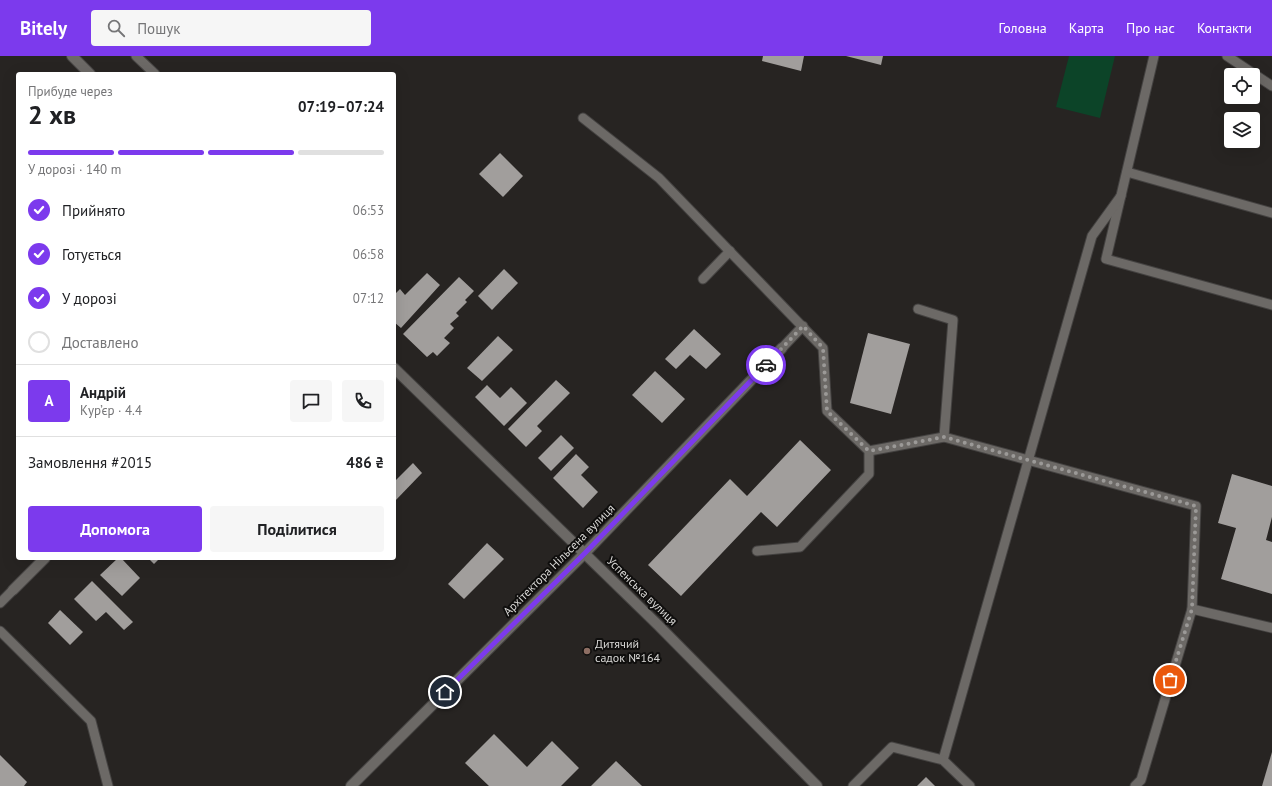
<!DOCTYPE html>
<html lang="uk">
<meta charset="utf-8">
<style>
body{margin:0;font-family:"PT Sans",sans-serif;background:#f6f6f6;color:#202124;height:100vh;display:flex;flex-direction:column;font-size:15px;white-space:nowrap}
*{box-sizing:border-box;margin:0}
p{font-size:13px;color:#757577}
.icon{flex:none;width:22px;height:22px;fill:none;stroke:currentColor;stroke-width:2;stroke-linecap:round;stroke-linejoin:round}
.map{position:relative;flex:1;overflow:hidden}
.details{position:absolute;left:16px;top:16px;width:380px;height:488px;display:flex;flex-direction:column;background:#fff;border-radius:4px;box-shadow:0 4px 16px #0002}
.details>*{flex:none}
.tools{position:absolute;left:1224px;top:12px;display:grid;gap:8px}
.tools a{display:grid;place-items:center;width:36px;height:36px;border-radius:4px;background:#fff;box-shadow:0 4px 16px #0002;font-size:20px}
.pin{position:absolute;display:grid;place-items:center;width:34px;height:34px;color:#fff;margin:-17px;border:2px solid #fff;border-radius:50%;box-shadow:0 1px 4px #0007}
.courier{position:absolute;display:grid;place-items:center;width:40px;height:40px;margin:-20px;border:3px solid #7c3aed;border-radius:50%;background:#fff;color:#222;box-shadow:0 1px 5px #0007}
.headline em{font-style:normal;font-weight:700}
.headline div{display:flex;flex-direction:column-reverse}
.headline{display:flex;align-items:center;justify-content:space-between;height:68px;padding:0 12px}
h1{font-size:26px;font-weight:700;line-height:30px}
.bar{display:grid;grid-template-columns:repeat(4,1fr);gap:6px 4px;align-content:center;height:48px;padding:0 12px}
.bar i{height:5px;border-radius:3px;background:#e0e0e0}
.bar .selected{background:#7c3aed}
.bar p{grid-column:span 4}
.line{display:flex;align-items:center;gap:10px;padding:0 12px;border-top:1px solid #e0e0e0}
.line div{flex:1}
.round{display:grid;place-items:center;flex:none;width:42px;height:42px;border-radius:4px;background:#f6f6f6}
ol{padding:0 12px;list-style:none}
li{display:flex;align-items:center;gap:12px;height:44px}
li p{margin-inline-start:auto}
li .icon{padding:4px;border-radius:50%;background:#7c3aed;color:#fff;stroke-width:4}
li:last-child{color:#757577}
li i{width:22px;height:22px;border:2px solid #e0e0e0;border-radius:50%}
.action{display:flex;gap:8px;margin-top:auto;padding:8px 12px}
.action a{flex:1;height:46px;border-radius:4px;background:#7c3aed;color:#fff;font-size:16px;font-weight:700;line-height:46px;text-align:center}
.action a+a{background:#f6f6f6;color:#202124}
header{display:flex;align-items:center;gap:24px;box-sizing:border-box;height:56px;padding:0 20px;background:#7c3aed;color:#fff}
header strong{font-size:19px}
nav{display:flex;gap:22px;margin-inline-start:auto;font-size:14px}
.search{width:280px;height:36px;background:#f6f6f6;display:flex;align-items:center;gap:10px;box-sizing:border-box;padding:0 14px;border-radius:4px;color:#757577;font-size:15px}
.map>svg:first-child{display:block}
.green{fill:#0c4428}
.building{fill:#a19e9c}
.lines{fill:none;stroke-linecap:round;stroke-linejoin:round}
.service-casing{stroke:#444241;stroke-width:11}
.minor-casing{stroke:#444241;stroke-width:12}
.tertiary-casing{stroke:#444241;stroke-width:12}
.service{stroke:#6c6966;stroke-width:9}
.minor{stroke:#6c6966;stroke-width:10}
.tertiary{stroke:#6c6966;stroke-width:10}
.done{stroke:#9b9997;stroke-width:4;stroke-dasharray:0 7.2}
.route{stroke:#7c3aed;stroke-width:5}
.education-dot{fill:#8d6e63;stroke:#0f0e0d;stroke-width:1.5}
.labels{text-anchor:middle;stroke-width:4;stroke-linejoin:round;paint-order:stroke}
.street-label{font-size:12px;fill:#d9d8d6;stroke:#0f0e0d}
.poi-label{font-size:12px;fill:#d9d8d6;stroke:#0f0e0d;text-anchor:start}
</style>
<header>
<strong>Bitely</strong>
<div class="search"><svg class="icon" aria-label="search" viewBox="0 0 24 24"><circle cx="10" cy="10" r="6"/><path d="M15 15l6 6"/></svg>Пошук</div>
<nav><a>Головна</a><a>Карта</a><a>Про нас</a><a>Контакти</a></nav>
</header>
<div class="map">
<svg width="1272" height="730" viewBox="0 0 1272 730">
<rect width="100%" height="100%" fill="#272422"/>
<!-- green -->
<polygon class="green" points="1069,0 1115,0 1100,62 1056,51"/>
<!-- building -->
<g class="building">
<polygon points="763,0 804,0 801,15 762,5"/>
<polygon points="846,0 883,0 881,9"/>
<polygon points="500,97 523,120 503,141 479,118"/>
<polygon points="504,213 518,227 492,254 478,240"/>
<polygon points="427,217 440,229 401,272 394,266 394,239 400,233 405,239"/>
<polygon points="459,221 474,235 465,244 467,246 456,257 459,260 450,268 454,272 444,282 450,287 437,300 433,296 427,301 403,278"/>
<polygon points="694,273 721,298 706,313 690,299 676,313 665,303"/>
<polygon points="868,277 910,288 891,358 850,347"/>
<polygon points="498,280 513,294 482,325 467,312"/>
<polygon points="655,315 685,343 662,367 632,339"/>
<polygon points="556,324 570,337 537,370 542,375 526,391 508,373"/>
<polygon points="487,329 500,342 511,331 527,347 504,370 475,341"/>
<polygon points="561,379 574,392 551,415 538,402"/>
<polygon points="800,384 831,414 777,471 761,456 681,540 648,509 730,423 747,440"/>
<polygon points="576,398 589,411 581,419 598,436 583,452 553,422"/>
<polygon points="413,407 422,417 394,446 394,426"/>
<polygon points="1232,418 1272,430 1272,461 1266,484 1272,486 1272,538 1221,523 1236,472 1218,467"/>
<polygon points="487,487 504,503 464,543 448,528"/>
<polygon points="118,502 121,502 140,522 122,540 100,519"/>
<polygon points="148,502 160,502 154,508"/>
<polygon points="92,525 133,566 124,574 106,556 96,565 74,543"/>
<polygon points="60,554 83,576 70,589 48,567"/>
<polygon points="494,678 527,711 552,685 579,712 561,730 489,730 465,707"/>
<polygon points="1272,696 1272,730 1262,730"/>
<polygon points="0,699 27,726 24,730 0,730"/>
<polygon points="616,705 642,730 591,730"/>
<polygon points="926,721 935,730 917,730"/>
</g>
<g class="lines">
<!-- service casing -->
<g class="service-casing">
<g id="service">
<polyline points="136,0 155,18"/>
<polyline points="1154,0 1106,203 1272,249"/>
<polyline points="1227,0 1272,30"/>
<polyline points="583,62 659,122 823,292 827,355 869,395 869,418 800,491 757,495"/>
<polyline points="1127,116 1272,157"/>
<polyline points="703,223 730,195"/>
<polyline points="918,253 953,264 944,381"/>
<polyline points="782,292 803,270"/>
<polyline points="869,395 944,381 1196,450 1192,553 1141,724 1135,730"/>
<polyline points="0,547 13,534"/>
<polyline points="1192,553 1272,572"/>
<polyline points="0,575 91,665 108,730"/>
<polyline points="943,704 1092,180 1121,140"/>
<polyline points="853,730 892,691 943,704 970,730"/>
</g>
</g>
<!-- minor casing -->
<g class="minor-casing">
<g id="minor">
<polyline points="13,534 45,502"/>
<polyline points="351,730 585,497 782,292"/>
</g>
</g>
<!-- tertiary casing -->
<g class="tertiary-casing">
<g id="tertiary">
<polyline points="72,0 90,18"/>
<polyline points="394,312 658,569 817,730"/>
</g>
</g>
<!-- service -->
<use href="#service" class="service"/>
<!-- minor -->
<use href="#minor" class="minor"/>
<!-- tertiary -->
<use href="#tertiary" class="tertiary"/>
</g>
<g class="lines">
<!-- done -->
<polyline class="done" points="766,309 803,270 823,292 827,355 869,395 944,381 1196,450 1192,553 1170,624"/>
<!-- route -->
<polyline class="route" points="445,636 585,497 766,309"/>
</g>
<!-- markers -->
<circle class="education-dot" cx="587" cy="595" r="4"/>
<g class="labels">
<!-- street labels -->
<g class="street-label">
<text transform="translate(559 504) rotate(-45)" y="4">Архітектора Нільсена вулиця</text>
<text transform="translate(642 535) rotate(44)" y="4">Успенська вулиця</text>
</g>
<!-- poi labels -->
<g class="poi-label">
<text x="595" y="592">Дитячий<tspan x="595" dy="14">садок №164</tspan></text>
</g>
</g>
</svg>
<div class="tools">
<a><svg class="icon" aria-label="locate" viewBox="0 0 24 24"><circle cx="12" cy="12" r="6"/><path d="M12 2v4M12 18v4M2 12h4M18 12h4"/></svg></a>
<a><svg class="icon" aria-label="layers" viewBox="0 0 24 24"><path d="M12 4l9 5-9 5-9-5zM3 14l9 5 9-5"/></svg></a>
</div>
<div class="pin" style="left:1170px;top:624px;background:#ea580c"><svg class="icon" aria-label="bag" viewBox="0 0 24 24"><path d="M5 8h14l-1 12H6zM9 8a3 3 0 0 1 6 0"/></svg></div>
<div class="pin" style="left:445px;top:636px;background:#1f2937"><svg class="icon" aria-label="home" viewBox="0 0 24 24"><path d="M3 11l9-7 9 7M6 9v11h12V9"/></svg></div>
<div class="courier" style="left:766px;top:309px"><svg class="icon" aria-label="car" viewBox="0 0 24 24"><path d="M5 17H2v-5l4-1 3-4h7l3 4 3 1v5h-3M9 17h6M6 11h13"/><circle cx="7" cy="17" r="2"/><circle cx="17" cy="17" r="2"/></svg></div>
<section class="details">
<div class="headline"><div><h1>2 хв</h1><p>Прибуде через</p></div><em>07:19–07:24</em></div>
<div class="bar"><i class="selected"></i><i class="selected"></i><i class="selected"></i><i></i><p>У дорозі · 140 m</p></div>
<ol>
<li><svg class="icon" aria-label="check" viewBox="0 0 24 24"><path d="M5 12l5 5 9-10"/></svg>Прийнято<p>06:53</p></li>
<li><svg class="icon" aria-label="check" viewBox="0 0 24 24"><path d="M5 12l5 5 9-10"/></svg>Готується<p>06:58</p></li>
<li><svg class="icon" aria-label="check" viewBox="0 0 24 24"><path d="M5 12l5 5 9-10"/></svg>У дорозі<p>07:12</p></li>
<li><i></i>Доставлено</li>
</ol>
<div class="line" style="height:72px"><b class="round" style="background:#7c3aed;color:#fff">А</b><div><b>Андрій</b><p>Кур’єр · 4.4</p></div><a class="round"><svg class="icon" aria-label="chat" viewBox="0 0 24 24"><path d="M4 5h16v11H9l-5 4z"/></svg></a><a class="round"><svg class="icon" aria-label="phone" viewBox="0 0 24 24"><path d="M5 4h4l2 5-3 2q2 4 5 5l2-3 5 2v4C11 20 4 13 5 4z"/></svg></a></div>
<div class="line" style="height:52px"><div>Замовлення #2015</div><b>486 ₴</b></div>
<div class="action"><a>Допомога</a><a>Поділитися</a></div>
</section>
</div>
